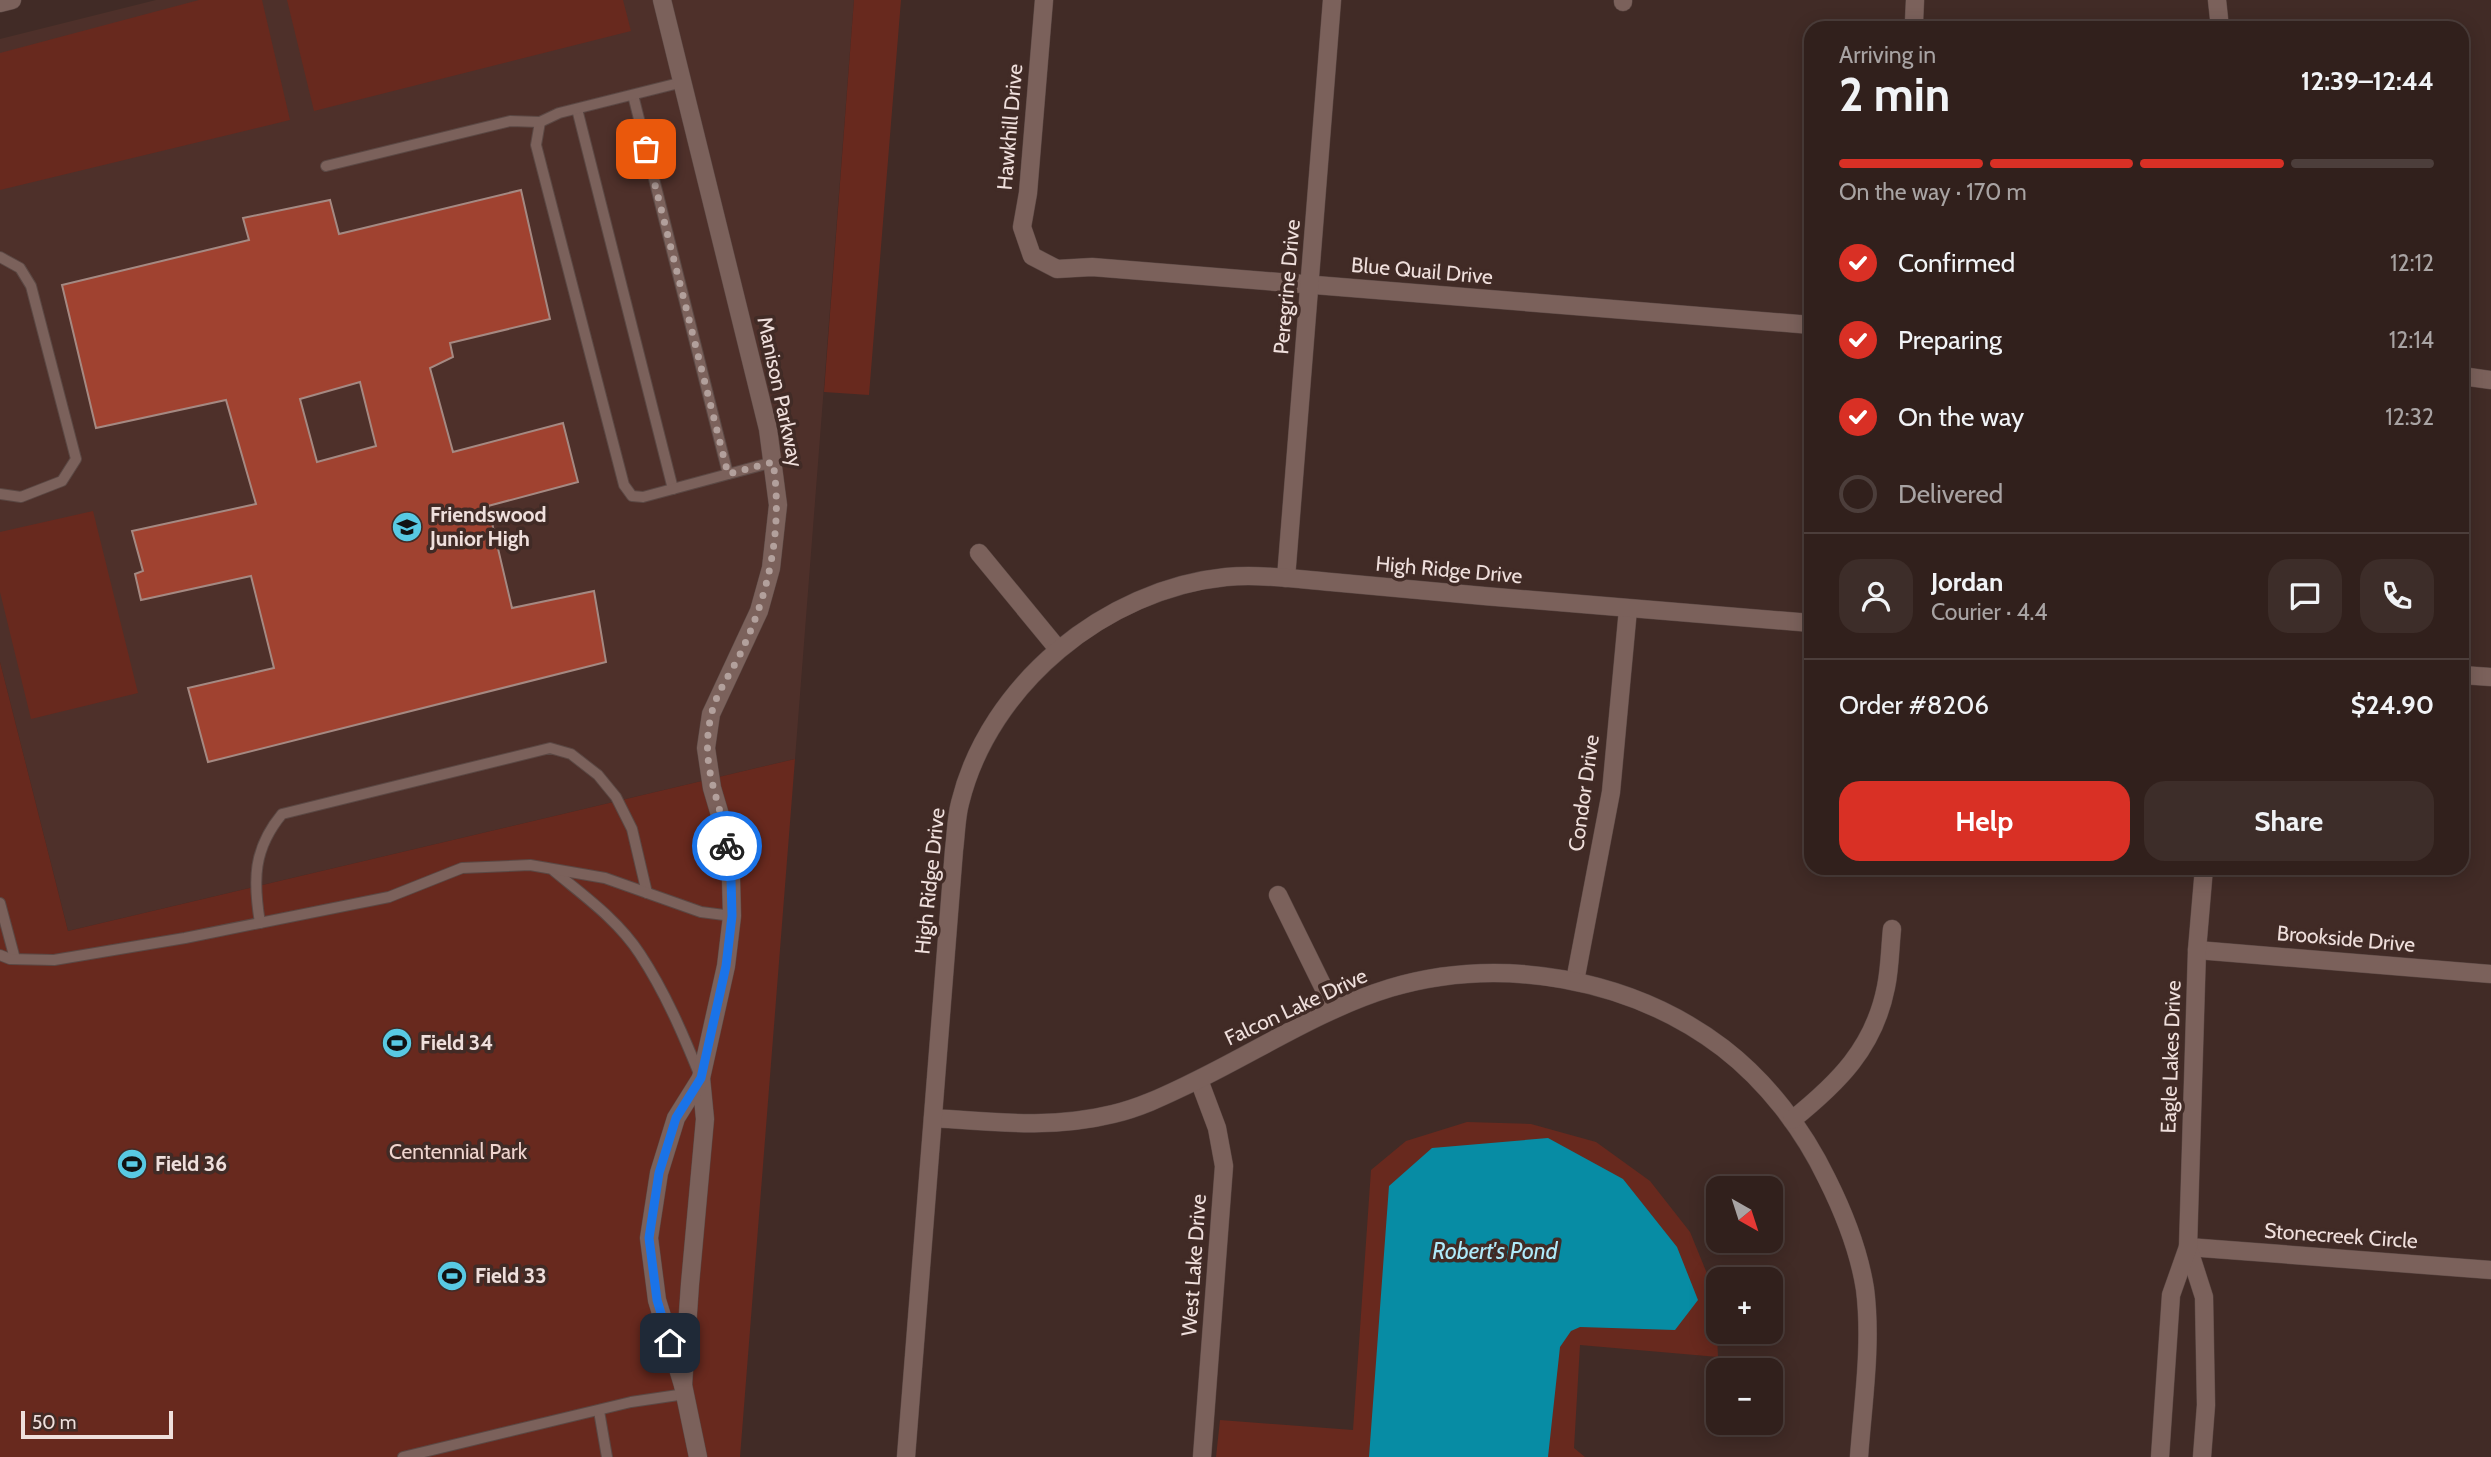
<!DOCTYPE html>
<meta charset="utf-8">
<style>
body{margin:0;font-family:Cabin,sans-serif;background:#3d2d29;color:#f1f3f6;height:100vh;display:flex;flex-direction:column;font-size:26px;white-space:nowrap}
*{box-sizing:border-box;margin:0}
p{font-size:23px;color:#a8a3a3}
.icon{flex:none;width:38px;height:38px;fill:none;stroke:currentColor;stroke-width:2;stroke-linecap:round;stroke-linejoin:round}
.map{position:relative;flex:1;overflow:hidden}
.details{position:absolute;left:1804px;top:21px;width:665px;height:854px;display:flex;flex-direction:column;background:#31201c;border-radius:21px;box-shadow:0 4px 18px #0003,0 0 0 2px #4c3e3b}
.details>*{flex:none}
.needle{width:46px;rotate:141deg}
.controls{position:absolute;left:1706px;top:1176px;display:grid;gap:14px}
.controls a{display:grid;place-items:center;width:77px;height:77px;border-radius:14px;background:#31201c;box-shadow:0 4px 18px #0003,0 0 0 2px #4c3e3b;font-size:35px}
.scale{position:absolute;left:21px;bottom:18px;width:152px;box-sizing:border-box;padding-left:7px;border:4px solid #efdfdc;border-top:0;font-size:19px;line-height:24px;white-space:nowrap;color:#efdfdc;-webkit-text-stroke:5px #412b26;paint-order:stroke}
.pin{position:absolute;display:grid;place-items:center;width:60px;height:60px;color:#fff;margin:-30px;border-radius:14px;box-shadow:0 4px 10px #0006}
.courier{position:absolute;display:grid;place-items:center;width:70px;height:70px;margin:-35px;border:5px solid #1a73e8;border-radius:50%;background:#fff;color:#222;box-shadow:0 2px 9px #0007}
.head em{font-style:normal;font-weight:800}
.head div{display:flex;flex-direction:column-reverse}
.head{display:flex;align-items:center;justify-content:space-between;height:119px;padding:0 35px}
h1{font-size:46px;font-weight:800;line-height:52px}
.bar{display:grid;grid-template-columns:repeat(4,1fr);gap:10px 7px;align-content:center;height:84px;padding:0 35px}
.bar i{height:9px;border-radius:5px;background:#4c3e3b}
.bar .selected{background:#d93025}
.bar p{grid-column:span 4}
.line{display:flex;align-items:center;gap:18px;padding:0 35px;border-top:2px solid #4c3e3b}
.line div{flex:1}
.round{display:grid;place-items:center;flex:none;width:74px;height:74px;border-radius:21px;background:#3d2d29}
ol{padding:0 35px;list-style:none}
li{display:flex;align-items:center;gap:21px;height:77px}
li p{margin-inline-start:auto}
li .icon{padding:7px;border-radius:50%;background:#d93025;color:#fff;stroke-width:4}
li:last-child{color:#a8a3a3}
li i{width:38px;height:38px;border:4px solid #4c3e3b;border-radius:50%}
.cta{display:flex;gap:14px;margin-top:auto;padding:14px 35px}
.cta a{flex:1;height:80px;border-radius:21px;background:#d93025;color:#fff;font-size:28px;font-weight:800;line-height:80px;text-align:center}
.cta a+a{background:#3d2d29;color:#f1f3f6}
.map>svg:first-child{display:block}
.built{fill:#4e302a}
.green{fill:#68291e}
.water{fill:#078ca4}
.building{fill:#a04230;stroke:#a58982;stroke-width:2;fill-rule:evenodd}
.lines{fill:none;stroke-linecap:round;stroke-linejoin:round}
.lane-casing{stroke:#5b4844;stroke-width:12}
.street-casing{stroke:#5b4844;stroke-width:19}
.lane{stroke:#7b615b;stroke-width:10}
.street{stroke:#7b615b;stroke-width:18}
.done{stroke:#b2a09c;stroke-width:7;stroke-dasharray:0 12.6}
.route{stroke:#1a73e8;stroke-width:9}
.labels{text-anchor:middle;stroke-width:7;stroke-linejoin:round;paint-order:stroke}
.street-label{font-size:21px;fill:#efdfdc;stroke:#412b26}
.poi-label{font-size:21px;font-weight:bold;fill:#efdfdc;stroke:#412b26;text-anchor:start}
.park-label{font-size:21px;fill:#efd4ce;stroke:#412b26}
.water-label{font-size:23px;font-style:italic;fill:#afeafa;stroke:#412b26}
</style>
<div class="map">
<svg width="2491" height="1457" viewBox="0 0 2491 1457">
<rect width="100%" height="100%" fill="#412b26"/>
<!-- built -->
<polygon class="built" points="156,0 854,0 795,759 68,931 0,662 0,39"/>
<!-- green -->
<g class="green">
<polygon points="199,0 262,0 290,120 0,190 0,53"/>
<polygon points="287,0 623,0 631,31 314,111"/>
<polygon points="854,0 901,0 869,395 824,392"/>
<polygon points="93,511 138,693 31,719 0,592 0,532"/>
<polygon points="0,662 68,931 795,759 740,1457 0,1457"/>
<polygon points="1467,1122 1531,1124 1596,1142 1650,1181 1690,1232 1715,1293 1718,1357 1580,1345 1574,1448 1585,1457 1216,1457 1220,1420 1353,1430 1371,1170 1406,1141"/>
</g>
<!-- water -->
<polygon class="water" points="1548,1138 1623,1179 1677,1247 1698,1300 1675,1330 1580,1327 1571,1331 1560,1347 1548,1457 1369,1457 1389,1186 1432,1148"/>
<!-- building -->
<path class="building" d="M521 190 550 319 450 343 453 357 430 368 453 452 563 423 578 482 488 506 512 608 594 591 606 662 208 762 188 688 274 668 251 576 141 600 135 574 143 571 132 531 256 504 226 400 96 428 62 285 249 240 243 218 330 200 339 234ZM360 382 376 446 317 462 300 399Z"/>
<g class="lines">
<!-- lane casing -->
<g class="lane-casing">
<g id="lane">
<polyline points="633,95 728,474"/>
<polyline points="577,109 673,489"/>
<polyline points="540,122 536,145 624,485 632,496 643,497 773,462"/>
<polyline points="326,166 510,121 540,122 559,113 683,82"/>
<polyline points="0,257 20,268 31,286 76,459 62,481 21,497 0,494"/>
<path d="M554 871C584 896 618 920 640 954 665 992 683 1034 700 1076"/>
<polyline points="0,903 15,959"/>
<path d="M260 923C253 880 253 849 282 814L550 748 571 754 598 775 616 797 632 829 647 893"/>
<polyline points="0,955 10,959 54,960 185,938 389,897 462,868 530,865 605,878 701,912 732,916"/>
<polyline points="599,1411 607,1457"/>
<polyline points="403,1457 631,1402 685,1394"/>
</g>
</g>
<!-- street casing -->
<g class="street-casing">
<g id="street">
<polyline points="662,0 768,429 778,505 771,568 759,611 711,714 706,748 712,788 725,832 731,879 732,916 726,966 701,1078 705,1119 690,1284 683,1385"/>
<path d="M1044 0 1028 193 1022 227 1032 256 1057 269 1092 267C1332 285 1571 307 1811 325"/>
<polyline points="2217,0 2220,28"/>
<polyline points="1623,2 1623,0"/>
<polyline points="0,3 12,0"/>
<polyline points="1914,22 1915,0"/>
<polyline points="2462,376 2491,380"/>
<polyline points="979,553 1058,649"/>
<polyline points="1286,578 1332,0"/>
<polyline points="2462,675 2491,677"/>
<polyline points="1278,895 1334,1009"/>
<polyline points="2197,950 2491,974"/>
<polyline points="1575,981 1611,792 1628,609"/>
<polyline points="1199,1080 1217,1128 1224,1166 1202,1457"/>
<path d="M933 1118C994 1122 1053 1129 1113 1114 1139 1108 1162 1097 1185 1086 1253 1054 1318 1010 1390 988 1501 955 1631 978 1723 1048 1767 1082 1803 1129 1827 1179 1844 1213 1859 1251 1865 1289 1872 1344 1863 1402 1859 1457"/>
<path d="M1792 1120C1838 1083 1874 1048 1886 987 1890 968 1890 948 1892 929"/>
<polyline points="2188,1247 2491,1270"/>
<polyline points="2188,1247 2204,1297 2206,1405 2202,1457"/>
<polyline points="698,1457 683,1385 657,1300 649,1238 659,1173 676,1118 701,1078"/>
<path d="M906 1457 954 850C956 835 956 818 960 803 989 684 1106 589 1226 577 1260 574 1297 579 1331 582 1382 587 1433 591 1484 596 1593 606 1702 615 1811 623"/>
<polyline points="2160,1457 2171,1295 2188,1247 2197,950 2204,868"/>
</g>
</g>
<!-- lane -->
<use href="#lane" class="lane"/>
<!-- street -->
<use href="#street" class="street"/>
</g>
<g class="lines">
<!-- done -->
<path class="done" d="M646 149 728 474 773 462C783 526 770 590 743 648 733 671 716 691 711 716 699 768 721 798 727 846"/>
<!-- route -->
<polyline class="route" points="670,1343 657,1300 649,1238 659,1173 676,1118 701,1078 726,966 732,916 731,878 727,846"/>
</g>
<!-- icons -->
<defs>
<g id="school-disc" transform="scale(1.575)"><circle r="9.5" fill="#58c9e3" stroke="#412b26"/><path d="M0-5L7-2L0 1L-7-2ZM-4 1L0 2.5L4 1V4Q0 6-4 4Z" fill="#111"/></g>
<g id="stadium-disc" transform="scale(1.575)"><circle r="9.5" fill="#58c9e3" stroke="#412b26"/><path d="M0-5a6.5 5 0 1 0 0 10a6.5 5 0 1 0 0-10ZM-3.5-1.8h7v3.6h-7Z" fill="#111"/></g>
</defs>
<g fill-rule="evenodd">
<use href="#school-disc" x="407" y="527"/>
<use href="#stadium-disc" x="397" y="1043"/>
<use href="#stadium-disc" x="132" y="1164"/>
<use href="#stadium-disc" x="452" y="1276"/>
</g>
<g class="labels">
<!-- street labels -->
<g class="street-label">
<text transform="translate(1010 127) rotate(-85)" y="7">Hawkhill Drive</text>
<text transform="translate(1422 271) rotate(5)" y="7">Blue Quail Drive</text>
<text transform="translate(1287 287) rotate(-85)" y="7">Peregrine Drive</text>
<text transform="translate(780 392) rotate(78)" y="7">Manison Parkway</text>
<text transform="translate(1449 570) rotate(5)" y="7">High Ridge Drive</text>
<text transform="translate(1584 793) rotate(-82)" y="7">Condor Drive</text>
<text transform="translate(930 881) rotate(-84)" y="7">High Ridge Drive</text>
<text transform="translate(2346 939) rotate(5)" y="7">Brookside Drive</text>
<text transform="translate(1296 1007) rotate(-25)" y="7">Falcon Lake Drive</text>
<text transform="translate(2171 1057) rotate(-88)" y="7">Eagle Lakes Drive</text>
<text transform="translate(2341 1236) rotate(4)" y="7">Stonecreek Circle</text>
<text transform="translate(1194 1265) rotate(-86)" y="7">West Lake Drive</text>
</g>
<!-- poi labels -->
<g class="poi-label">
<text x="430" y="522">Friendswood<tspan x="430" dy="24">Junior High</tspan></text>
<text x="420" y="1050">Field 34</text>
<text x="155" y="1171">Field 36</text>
<text x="475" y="1283">Field 33</text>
</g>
<!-- park labels -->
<g class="park-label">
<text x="458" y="1159">Centennial Park</text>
</g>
<!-- water labels -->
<g class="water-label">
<text x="1495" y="1259">Robert's Pond</text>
</g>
</g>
</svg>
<div class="controls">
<a><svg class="needle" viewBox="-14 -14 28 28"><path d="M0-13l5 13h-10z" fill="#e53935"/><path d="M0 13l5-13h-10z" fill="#a8a3a3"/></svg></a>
<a>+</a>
<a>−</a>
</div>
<div class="scale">50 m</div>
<div class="pin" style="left:646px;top:149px;background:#ea580c"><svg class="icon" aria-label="bag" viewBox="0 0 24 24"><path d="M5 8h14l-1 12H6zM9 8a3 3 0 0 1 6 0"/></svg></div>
<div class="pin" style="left:670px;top:1343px;background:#1f2937"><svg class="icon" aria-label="home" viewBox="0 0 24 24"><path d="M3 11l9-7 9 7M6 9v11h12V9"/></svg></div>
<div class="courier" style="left:727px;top:846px"><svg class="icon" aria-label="bike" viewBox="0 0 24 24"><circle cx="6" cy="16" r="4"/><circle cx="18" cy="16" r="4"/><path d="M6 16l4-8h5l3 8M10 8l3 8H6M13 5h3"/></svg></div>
<section class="details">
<div class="head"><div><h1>2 min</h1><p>Arriving in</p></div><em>12:39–12:44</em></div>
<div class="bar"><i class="selected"></i><i class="selected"></i><i class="selected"></i><i></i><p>On the way · 170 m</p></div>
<ol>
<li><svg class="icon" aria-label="check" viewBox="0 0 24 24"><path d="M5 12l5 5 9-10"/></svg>Confirmed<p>12:12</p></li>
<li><svg class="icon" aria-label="check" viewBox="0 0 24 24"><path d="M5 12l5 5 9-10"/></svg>Preparing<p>12:14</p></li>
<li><svg class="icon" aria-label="check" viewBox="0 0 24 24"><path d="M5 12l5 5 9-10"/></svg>On the way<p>12:32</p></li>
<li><i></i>Delivered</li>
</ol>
<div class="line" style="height:126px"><a class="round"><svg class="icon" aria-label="person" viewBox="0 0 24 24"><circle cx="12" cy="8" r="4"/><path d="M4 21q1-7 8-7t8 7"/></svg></a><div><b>Jordan</b><p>Courier · 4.4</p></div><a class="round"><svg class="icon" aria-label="chat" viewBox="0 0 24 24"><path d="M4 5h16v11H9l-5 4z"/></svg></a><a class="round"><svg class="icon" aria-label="phone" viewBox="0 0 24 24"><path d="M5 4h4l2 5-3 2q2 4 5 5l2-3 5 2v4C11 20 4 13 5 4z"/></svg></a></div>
<div class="line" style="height:91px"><div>Order #8206</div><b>$24.90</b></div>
<div class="cta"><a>Help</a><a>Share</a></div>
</section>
</div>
